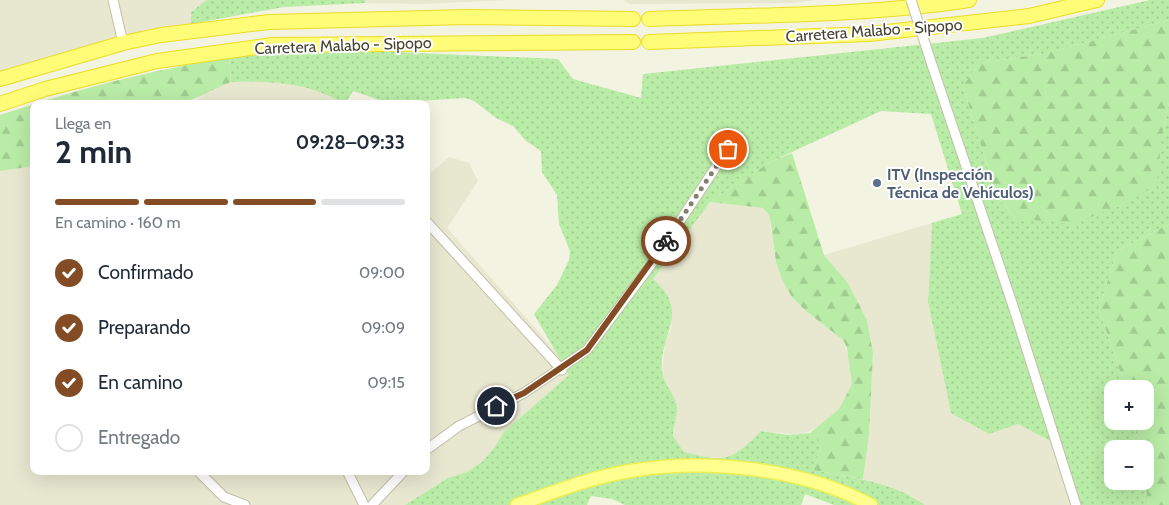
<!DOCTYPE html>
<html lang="es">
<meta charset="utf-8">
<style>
body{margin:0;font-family:Cabin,sans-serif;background:#f6f6f7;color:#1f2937;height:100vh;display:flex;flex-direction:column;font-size:19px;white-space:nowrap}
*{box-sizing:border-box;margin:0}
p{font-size:16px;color:#747a83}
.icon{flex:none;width:28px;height:28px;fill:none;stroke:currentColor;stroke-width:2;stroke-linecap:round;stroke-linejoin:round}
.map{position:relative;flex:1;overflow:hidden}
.drawer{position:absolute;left:30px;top:100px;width:400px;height:375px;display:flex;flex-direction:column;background:#fff;border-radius:10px;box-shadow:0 5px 20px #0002}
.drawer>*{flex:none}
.tools{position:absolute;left:1104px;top:380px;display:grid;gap:10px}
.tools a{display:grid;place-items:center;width:50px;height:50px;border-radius:10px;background:#fff;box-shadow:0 5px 20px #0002;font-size:25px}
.pin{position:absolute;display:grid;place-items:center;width:42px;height:42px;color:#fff;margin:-21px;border:2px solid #fff;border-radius:50%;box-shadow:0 1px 5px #0007}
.courier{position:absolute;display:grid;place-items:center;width:50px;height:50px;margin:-25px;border:4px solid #844c24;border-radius:50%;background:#fff;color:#222;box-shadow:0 1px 6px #0007}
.headline em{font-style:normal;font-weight:700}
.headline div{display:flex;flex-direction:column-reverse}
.headline{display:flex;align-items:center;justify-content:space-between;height:85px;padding:0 25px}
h1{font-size:32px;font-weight:700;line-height:38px}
.bar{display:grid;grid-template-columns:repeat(4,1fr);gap:8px 5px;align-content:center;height:60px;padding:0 25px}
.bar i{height:6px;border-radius:4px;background:#e0e1e3}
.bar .current{background:#844c24}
.bar p{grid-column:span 4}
ol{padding:0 25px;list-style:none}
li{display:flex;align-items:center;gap:15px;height:55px}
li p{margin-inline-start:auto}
li .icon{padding:5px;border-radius:50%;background:#844c24;color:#fff;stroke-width:4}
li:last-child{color:#747a83}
li i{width:28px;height:28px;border:2px solid #e0e1e3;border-radius:50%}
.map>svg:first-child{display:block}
.residential{fill:#e8e7d0}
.green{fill:url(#green-dots)}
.forest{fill:url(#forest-firs)}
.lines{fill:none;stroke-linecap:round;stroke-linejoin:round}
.minor-casing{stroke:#c2c0a7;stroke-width:11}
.primary-casing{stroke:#efed55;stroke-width:15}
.trunk-casing{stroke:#ecdc23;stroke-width:16}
.minor{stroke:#fff;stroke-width:9}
.primary{stroke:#ffff8f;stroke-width:12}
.trunk{stroke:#fffc78;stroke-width:14}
.minor-bridge-casing{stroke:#c2c0a7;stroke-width:11;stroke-linecap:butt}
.minor-bridge{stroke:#fff;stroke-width:9}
.done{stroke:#828170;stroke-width:5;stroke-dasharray:0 9}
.route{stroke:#844c24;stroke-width:6}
.service-dot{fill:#5c6f8a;stroke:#fff;stroke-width:2}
.labels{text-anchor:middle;stroke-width:4;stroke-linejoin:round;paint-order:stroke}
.street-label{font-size:16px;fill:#454332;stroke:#fff}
.service-label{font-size:16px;font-weight:bold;fill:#4e5e75;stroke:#fff;text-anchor:start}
</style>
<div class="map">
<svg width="1169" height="505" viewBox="0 0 1169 505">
<defs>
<pattern id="green-dots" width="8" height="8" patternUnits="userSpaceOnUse" patternTransform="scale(1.25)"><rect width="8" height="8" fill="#b9eca6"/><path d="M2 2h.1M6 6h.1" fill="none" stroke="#a0cc8f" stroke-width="1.8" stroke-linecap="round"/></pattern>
<pattern id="forest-firs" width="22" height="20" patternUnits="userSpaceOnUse" patternTransform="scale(1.25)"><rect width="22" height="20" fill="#b9eca6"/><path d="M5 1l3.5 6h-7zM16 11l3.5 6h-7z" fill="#a0cc8f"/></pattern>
</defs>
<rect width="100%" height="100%" fill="#f3f3e2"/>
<!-- residential -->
<g class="residential">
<polygon points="0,0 207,0 191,12 191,34 131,41 0,80"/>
<polygon points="365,0 512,0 422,4 365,3"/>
<polygon points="624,0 815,0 794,3 629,4"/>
<polygon points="271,81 290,83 327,94 345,104 177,104 196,100 212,89 231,82"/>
<polygon points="449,157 469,163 478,181 447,228 557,353 570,375 504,432 494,448 482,462 467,472 448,478 405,505 0,505 0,171 34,166 34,471 426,471 426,172 433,171"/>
<polygon points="710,202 763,208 769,215 776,262 782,280 792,297 806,311 843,340 849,358 852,384 839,409 818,428 799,435 761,431 741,452 722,458 703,457 684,452 673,436 677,407 664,381 662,372 665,344 672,326 653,279"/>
<polygon points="932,223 928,302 951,413 1018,424 1054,443 1076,505 925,505 913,497 863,479 869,435 873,353 867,320 848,283 824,255"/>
</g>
<!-- green -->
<g class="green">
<polygon points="207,0 365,0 365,3 284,7 191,24 191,12"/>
<path d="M1150 0H1169V20L1043 54 979 63 963 86 996 195 1015 218 1162 134 1169 103V224L1117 251 1099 309 1126 389H1112V421H1134L1139 449H1112V481H1144L1149 505H1076L1054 443 1018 424 989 434 951 413 928 302 932 223 962 214 931 114 881 111 770 162 710 202 653 279C692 313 658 334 662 372 664 385 676 396 677 408 677 417 673 426 673 436L684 452C726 463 731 461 761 431L789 435 810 433 822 445 813 470C850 477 893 482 925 505H834L805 494 801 505H625L612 499 591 496 587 505H405L448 478 467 472 482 462 494 448 504 432 569 375 534 314 557 285 569 260 570 251 559 224 557 195 542 172 541 151 526 141 513 126 496 118 474 101 465 98 389 103 353 91 345 104C307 82 274 81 231 82L229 57 350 50 558 59 573 79 641 98 643 74 983 38Z"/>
</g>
<!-- forest -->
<g class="forest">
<polygon points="1169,20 1169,103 1162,134 1157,185 1123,205 1072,224 1015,218 996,195 963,86 979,63 1043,54"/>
<path d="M229 57 231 82C212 89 197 100 177 104H35C98 83 163 69 229 57Z"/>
<polygon points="34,104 34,166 0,171 0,115"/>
<polygon points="792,153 824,255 848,283 867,320 873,353 869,435 863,479 813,470 822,445 810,433 839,409 852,384 847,348 843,340 806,311 792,297 782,280 776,262 771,224 769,215 763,208 710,202 770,162"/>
<polygon points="1169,224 1169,505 1149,505 1144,481 1145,449 1139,449 1134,421 1145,421 1145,389 1126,389 1099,309 1117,251"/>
</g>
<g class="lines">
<!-- minor casing -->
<g class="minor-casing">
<g id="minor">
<polyline points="113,0 123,43"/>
<polyline points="932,65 1013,306 1076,505"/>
<polyline points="426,221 562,370"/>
<polyline points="426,450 459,426 524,393 587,350 650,266 728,149"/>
<polyline points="198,471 224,497 245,505"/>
<polyline points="347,471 364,505"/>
<polyline points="372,505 404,471"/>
</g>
</g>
<!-- primary casing -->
<g class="primary-casing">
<path id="primary" d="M517 505C554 492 592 477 630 471 706 458 802 468 871 505"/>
</g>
<!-- trunk casing -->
<g class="trunk-casing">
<g id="trunk">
<path d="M649 19C756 15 863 16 969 0"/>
<polyline points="649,42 869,34 1029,16 1097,0"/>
<polyline points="0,79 123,43 161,35 269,22 466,17 633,19"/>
<polyline points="0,104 45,89 157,61 272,45 633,42"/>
</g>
</g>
<!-- minor -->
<use href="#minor" class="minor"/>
<!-- primary -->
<use href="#primary" class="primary"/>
<!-- trunk -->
<use href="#trunk" class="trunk"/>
<!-- minor-bridge casing -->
<g class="minor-bridge-casing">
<polyline id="minor-bridge" points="911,0 932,65"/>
</g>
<!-- minor-bridge -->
<use href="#minor-bridge" class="minor-bridge"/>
</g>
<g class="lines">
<!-- done -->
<polyline class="done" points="666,241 728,149"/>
<!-- route -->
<polyline class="route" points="496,406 524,393 587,350 666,241"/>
</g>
<!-- markers -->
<circle class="service-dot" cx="877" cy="183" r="5"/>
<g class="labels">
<!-- street labels -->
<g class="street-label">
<text transform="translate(874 30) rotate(-4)" y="6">Carretera Malabo - Sipopo</text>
<text transform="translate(343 45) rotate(-2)" y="6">Carretera Malabo - Sipopo</text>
</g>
<!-- service labels -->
<g class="service-label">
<text x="887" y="180">ITV (Inspección<tspan x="887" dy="18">Técnica de Vehículos)</tspan></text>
</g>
</g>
</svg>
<div class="tools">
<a>+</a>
<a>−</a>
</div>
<div class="pin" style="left:728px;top:149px;background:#ea580c"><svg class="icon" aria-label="bag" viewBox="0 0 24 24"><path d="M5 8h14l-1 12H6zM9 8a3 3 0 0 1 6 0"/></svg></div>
<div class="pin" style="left:496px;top:406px;background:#1f2937"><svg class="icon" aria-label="home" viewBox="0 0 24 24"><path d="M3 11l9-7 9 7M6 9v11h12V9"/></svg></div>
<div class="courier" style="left:666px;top:241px"><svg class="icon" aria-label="bike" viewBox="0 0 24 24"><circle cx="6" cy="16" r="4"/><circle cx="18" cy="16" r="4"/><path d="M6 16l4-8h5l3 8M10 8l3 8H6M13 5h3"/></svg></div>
<section class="drawer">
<div class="headline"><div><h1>2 min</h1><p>Llega en</p></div><em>09:28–09:33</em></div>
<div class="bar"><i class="current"></i><i class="current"></i><i class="current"></i><i></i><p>En camino · 160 m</p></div>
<ol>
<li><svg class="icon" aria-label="check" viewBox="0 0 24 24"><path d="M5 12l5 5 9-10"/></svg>Confirmado<p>09:00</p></li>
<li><svg class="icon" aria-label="check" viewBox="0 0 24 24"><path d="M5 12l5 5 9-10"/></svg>Preparando<p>09:09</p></li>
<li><svg class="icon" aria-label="check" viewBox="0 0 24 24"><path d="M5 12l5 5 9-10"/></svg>En camino<p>09:15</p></li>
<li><i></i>Entregado</li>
</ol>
</section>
</div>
